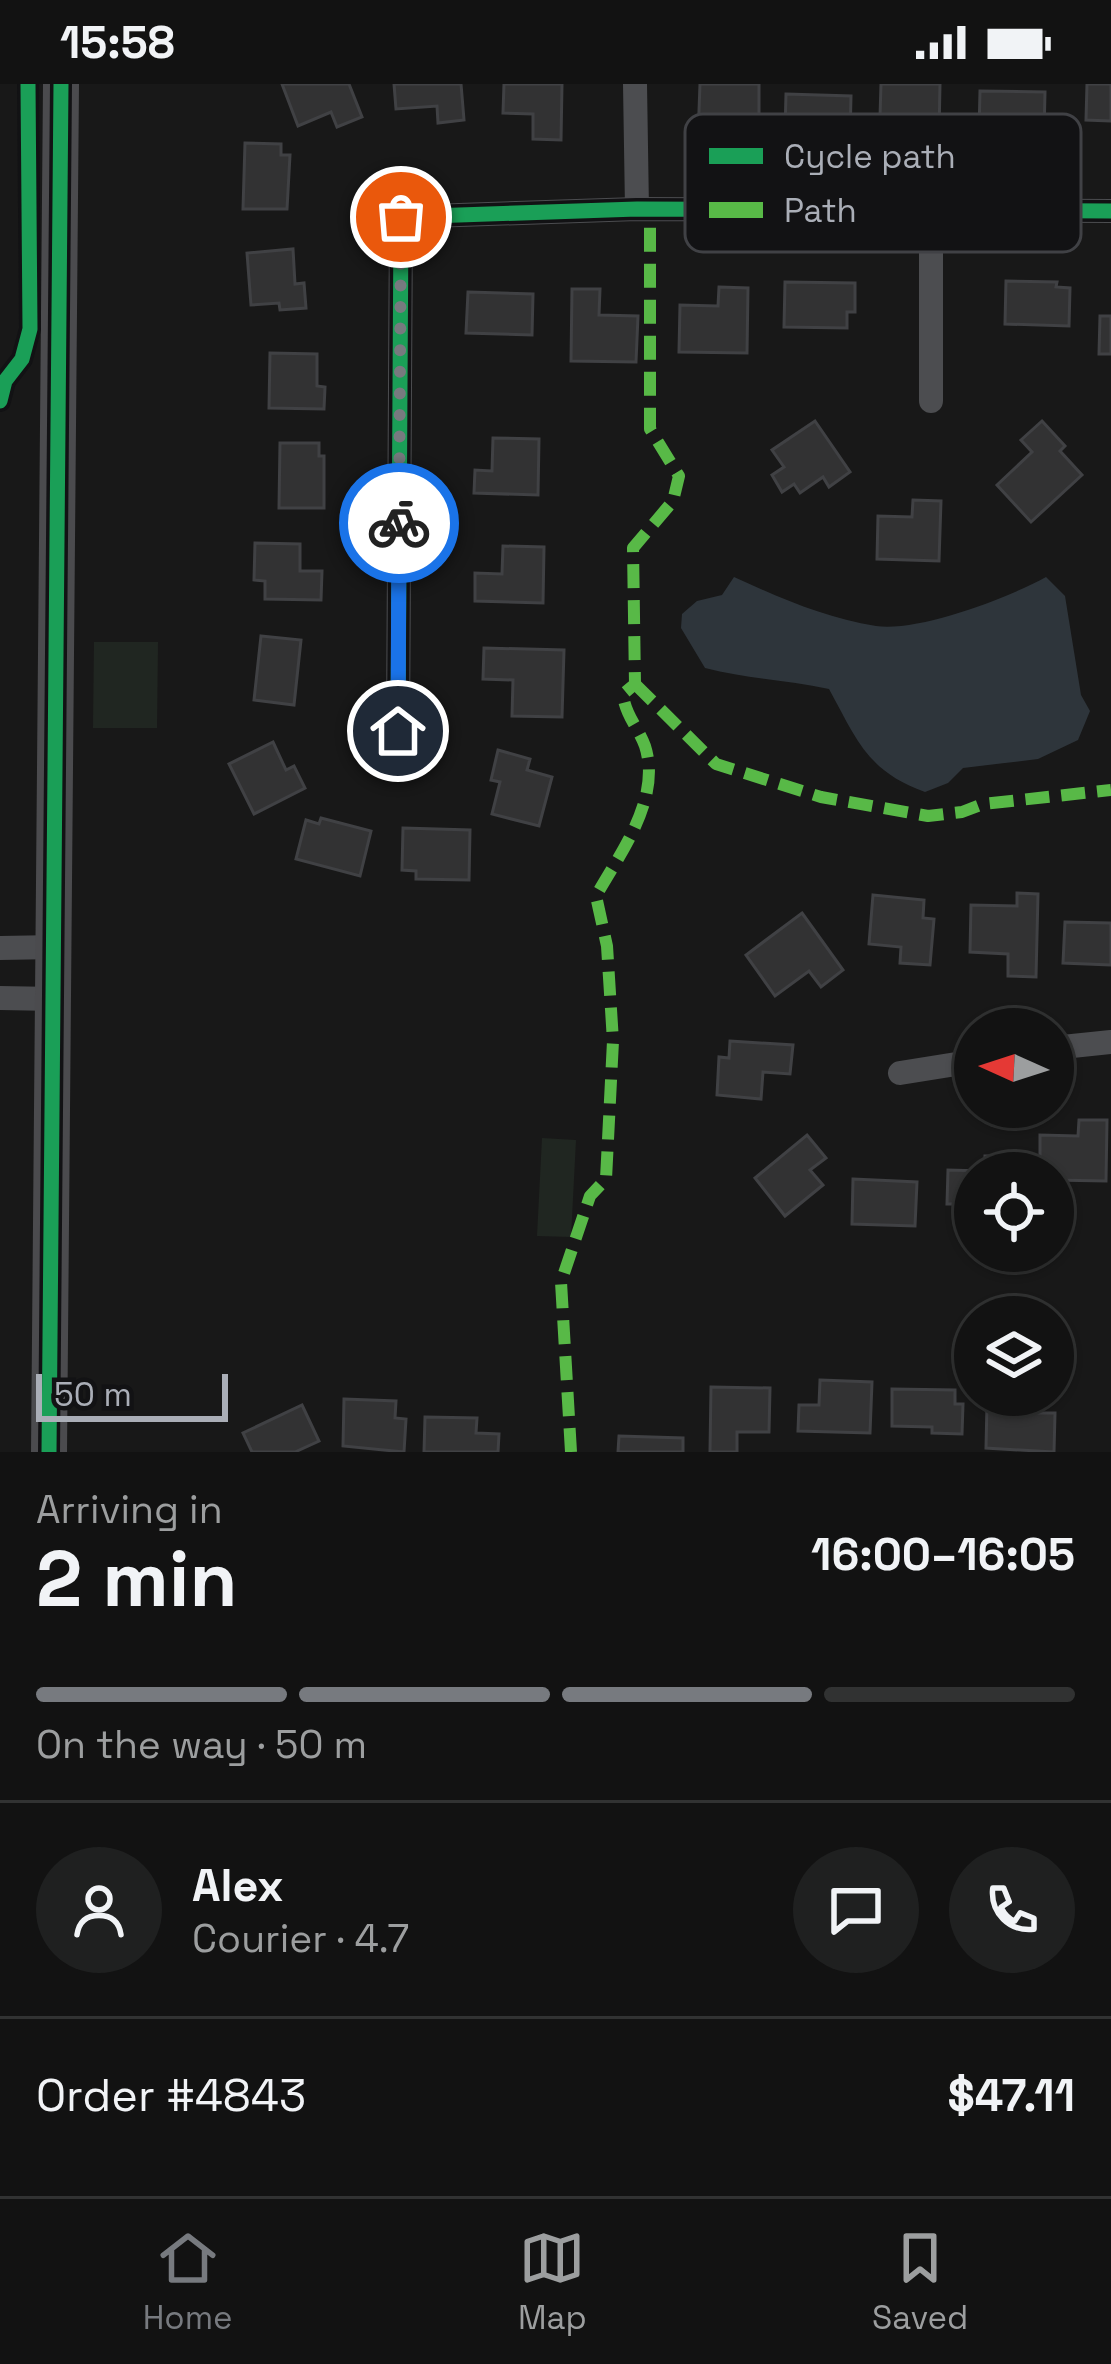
<!DOCTYPE html>
<meta charset="utf-8">
<style>
body{margin:0;font-family:"Space Grotesk",sans-serif;background:#1f2020;color:#f1f3f6;height:100vh;display:flex;flex-direction:column;font-size:45px;white-space:nowrap}
*{box-sizing:border-box;margin:0}
p{font-size:39px;color:#9c9e9f}
.icon{flex:none;width:66px;height:66px;fill:none;stroke:currentColor;stroke-width:2;stroke-linecap:round;stroke-linejoin:round}
.map{position:relative;height:1368px;overflow:hidden}
.sheet{display:flex;flex-direction:column;background:#121212;flex:1}
.sheet>*{flex:none}
.needle{width:78px;rotate:273deg}
.controls{position:absolute;left:954px;top:924px;display:grid;gap:24px}
.controls a{display:grid;place-items:center;width:120px;height:120px;border-radius:50%;background:#121212;box-shadow:0 3px 9px #0004,0 0 0 3px #313232;font-size:60px}
.scale{position:absolute;left:36px;bottom:30px;width:192px;box-sizing:border-box;padding-left:12px;border:6px solid #aaaeb7;border-top:0;font-size:33px;line-height:42px;white-space:nowrap;color:#aaaeb7;-webkit-text-stroke:9px #121214;paint-order:stroke}
.pin{position:absolute;display:grid;place-items:center;width:102px;height:102px;color:#fff;margin:-51px;border:6px solid #fff;border-radius:50%;box-shadow:0 3px 12px #0007}
.courier{position:absolute;display:grid;place-items:center;width:120px;height:120px;margin:-60px;border:9px solid #1a73e8;border-radius:50%;background:#fff;color:#222;box-shadow:0 3px 15px #0007}
.summary em{font-style:normal;font-weight:600}
.summary div{display:flex;flex-direction:column-reverse}
.summary{display:flex;align-items:center;justify-content:space-between;height:204px;padding:0 36px}
h1{font-size:78px;font-weight:600;line-height:90px}
.bar{display:grid;grid-template-columns:repeat(4,1fr);gap:18px 12px;align-content:center;height:144px;padding:0 36px}
.bar i{height:15px;border-radius:9px;background:#313232}
.bar .on{background:#777a7f}
.bar p{grid-column:span 4}
.line{display:flex;align-items:center;gap:30px;padding:0 36px;border-top:3px solid #313232}
.line div{flex:1}
.round{display:grid;place-items:center;flex:none;width:126px;height:126px;border-radius:63px;background:#1f2020}
.status{display:flex;justify-content:space-between;align-items:center;height:84px;padding:0 60px;background:#121212;direction:ltr}
.status svg{height:33px;fill:currentColor}
.tabs{display:flex;justify-content:space-around;align-items:center;height:168px;border-top:3px solid #313232;background:#121212;font-size:33px;color:#9c9e9f}
.tabs a{display:grid;justify-items:center;gap:6px}
.tabs .on{color:#777a7f}
.map>svg:first-child{display:block}
.green{fill:#202621}
.water{fill:#2e353b}
.building{fill:#323233;stroke:#404144;stroke-width:3}
.lines{fill:none;stroke-linecap:round;stroke-linejoin:round}
.street{stroke:#4c4d50;stroke-width:24}
.secondary{stroke:#4b4b4e;stroke-width:36}
.quiet{stroke:#58b947;stroke-width:12;stroke-dasharray:24 12;stroke-linecap:butt}
.cycleway-casing{stroke:#121214;stroke-width:22}
.cycleway{stroke:#1a9f57;stroke-width:15}
.done{stroke:#777a7f;stroke-width:12;stroke-dasharray:0 21.6}
.route{stroke:#1a73e8;stroke-width:15}
.key{fill:#121214;stroke:#404145;stroke-width:3}
.key-label{font-size:33px;fill:#aaaeb7}
</style>
<div class="status"><b>15:58</b><svg viewBox="0 0 49 12"><path d="M0 12V9h3v3zM5 12V6h3v6zM10 12V3h3v9zM15 12V0h3v12zM26 1h20v11H26zM47 4h2v5h-2z"/></svg></div>
<div class="map">
<svg width="1111" height="1368" viewBox="0 0 1111 1368">
<rect width="100%" height="100%" fill="#181818"/>
<!-- green -->
<g class="green">
<polygon points="94,558 158,558 157,644 93,644"/>
<polygon points="542,1054 576,1056 571,1153 537,1152"/>
</g>
<!-- water -->
<path class="water" d="M734 493C780 514 825 534 876 542 919 548 1008 514 1046 493L1065 512 1081 611 1090 627 1078 656 1038 675 963 684 948 699 925 708C867 687 857 656 829 605 788 596 747 595 705 584L681 544 682 530 697 517 722 511Z"/>
<!-- building -->
<g class="building">
<polygon points="282,0 349,0 362,33 337,43 331,28 298,42"/>
<polygon points="394,0 461,0 464,36 438,39 437,22 396,25"/>
<polygon points="504,0 562,0 561,56 533,55 533,30 503,29"/>
<polygon points="700,0 759,0 759,32 725,31 725,55 698,54"/>
<polygon points="881,0 940,0 939,49 912,49 912,34 880,33"/>
<polygon points="1087,0 1111,0 1111,37 1086,36"/>
<polygon points="980,7 1045,8 1044,50 979,48"/>
<polygon points="786,10 851,12 850,54 785,48"/>
<polygon points="245,59 281,60 281,71 290,71 287,125 243,125"/>
<polygon points="293,165 295,200 304,199 306,224 280,226 279,219 251,221 247,169"/>
<polygon points="1006,197 1057,198 1056,203 1070,204 1069,242 1005,240"/>
<polygon points="785,198 855,199 855,228 847,228 847,244 784,243"/>
<polygon points="719,203 748,204 747,269 679,268 680,221 718,222"/>
<polygon points="572,205 600,205 599,231 638,232 636,278 571,277"/>
<polygon points="468,208 533,210 532,251 466,249"/>
<polygon points="1100,232 1111,232 1111,270 1099,270"/>
<polygon points="270,269 317,270 317,302 325,303 324,325 269,324"/>
<polygon points="815,337 850,388 829,403 823,393 800,409 794,400 782,408 772,391 784,383 772,366"/>
<polygon points="1042,337 1065,362 1060,367 1082,391 1031,438 997,401 1032,368 1021,356"/>
<polygon points="493,354 539,355 538,411 474,409 475,386 492,387"/>
<polygon points="280,359 319,359 319,372 324,372 324,424 279,424"/>
<polygon points="913,416 941,417 939,477 877,475 878,432 912,433"/>
<polygon points="255,459 300,460 300,487 322,487 321,516 265,515 265,497 254,496"/>
<polygon points="503,462 544,463 543,519 475,517 475,489 502,490"/>
<polygon points="261,552 301,556 294,621 254,616"/>
<polygon points="484,564 564,566 562,633 512,632 513,596 483,595"/>
<polygon points="273,658 286,686 294,682 305,704 254,730 229,680"/>
<polygon points="498,666 530,675 527,686 552,693 539,742 492,730 500,698 491,696"/>
<polygon points="321,734 371,747 360,792 296,775 306,736 319,740"/>
<polygon points="403,744 470,746 469,796 416,795 416,787 402,786"/>
<polygon points="1017,809 1038,810 1036,893 1008,892 1008,870 970,868 971,821 1017,822"/>
<polygon points="873,811 924,816 923,834 934,835 930,881 900,879 901,863 869,860"/>
<polygon points="802,829 843,886 821,903 809,887 775,912 746,871"/>
<polygon points="1065,838 1111,839 1111,881 1063,879"/>
<polygon points="730,957 793,961 790,990 763,988 761,1015 717,1011 719,973 729,974"/>
<polygon points="1079,1036 1107,1036 1106,1097 1053,1096 1053,1089 1040,1089 1040,1051 1078,1052"/>
<polygon points="807,1051 826,1074 810,1086 823,1101 785,1132 755,1094"/>
<polygon points="985,1072 1013,1072 1013,1089 975,1089 975,1132 962,1131 962,1120 947,1120 948,1086 985,1087"/>
<polygon points="853,1095 917,1098 915,1142 852,1140"/>
<polygon points="820,1296 872,1298 870,1349 798,1347 799,1321 819,1321"/>
<polygon points="711,1303 770,1304 769,1348 737,1348 737,1368 710,1368"/>
<polygon points="892,1305 955,1306 955,1320 963,1320 962,1350 932,1349 932,1343 892,1342"/>
<polygon points="344,1315 396,1317 395,1334 406,1335 404,1368 343,1362"/>
<polygon points="987,1320 1036,1322 1036,1329 1055,1329 1054,1368 986,1364"/>
<polygon points="302,1321 319,1357 295,1368 252,1368 243,1349"/>
<polygon points="425,1333 477,1334 476,1349 499,1350 498,1368 424,1368"/>
<polygon points="619,1352 683,1354 683,1368 618,1368"/>
</g>
<g class="lines">
<!-- street -->
<g class="street">
<polyline points="635,0 637,125"/>
<polyline points="931,127 931,317"/>
<polyline points="398,647 401,133 637,125 1111,127"/>
<polyline points="0,864 56,863"/>
<polyline points="0,914 55,915"/>
<polyline points="1053,964 1111,958"/>
<polyline points="900,989 975,977"/>
</g>
<!-- secondary -->
<polyline class="secondary" points="49,1368 61,0"/>
<!-- quiet -->
<g class="quiet">
<polyline points="635,600 716,680 821,713 928,732 962,728 983,720 1111,706"/>
<path d="M571 1368 561 1198 590 1112 606 1095 613 957 607 862 596 812C620 769 662 715 645 662 638 643 625 631 623 610L635 600 633 464 673 417 679 392 650 345V126"/>
</g>
<!-- cycleway casing -->
<g class="cycleway-casing">
<g id="cycleway">
<polyline points="0,317 5,297 22,275 30,245 28,0"/>
<polyline points="398,647 401,133 637,125 1111,127"/>
<polyline points="49,1368 61,0"/>
</g>
</g>
<!-- cycleway -->
<use href="#cycleway" class="cycleway"/>
</g>
<g class="lines">
<!-- done -->
<polyline class="done" points="399,439 401,133"/>
<!-- route -->
<polyline class="route" points="398,647 399,439"/>
</g>
<!-- legend -->
<rect x="685" y="30" width="396" height="138" rx="18" class="key"/>
<rect x="709" y="64" width="54" height="16" fill="#1a9f57"/>
<rect x="709" y="118" width="54" height="16" fill="#58b947"/>
<g class="key-label">
<text x="784" y="84">Cycle path</text>
<text x="784" y="138">Path</text>
</g>
</svg>
<div class="controls">
<a><svg class="needle" viewBox="-14 -14 28 28"><path d="M0-13l5 13h-10z" fill="#e53935"/><path d="M0 13l5-13h-10z" fill="#9c9e9f"/></svg></a>
<a><svg class="icon" aria-label="locate" viewBox="0 0 24 24"><circle cx="12" cy="12" r="6"/><path d="M12 2v4M12 18v4M2 12h4M18 12h4"/></svg></a>
<a><svg class="icon" aria-label="layers" viewBox="0 0 24 24"><path d="M12 4l9 5-9 5-9-5zM3 14l9 5 9-5"/></svg></a>
</div>
<div class="scale">50 m</div>
<div class="pin" style="left:401px;top:133px;background:#ea580c"><svg class="icon" aria-label="bag" viewBox="0 0 24 24"><path d="M5 8h14l-1 12H6zM9 8a3 3 0 0 1 6 0"/></svg></div>
<div class="pin" style="left:398px;top:647px;background:#1f2937"><svg class="icon" aria-label="home" viewBox="0 0 24 24"><path d="M3 11l9-7 9 7M6 9v11h12V9"/></svg></div>
<div class="courier" style="left:399px;top:439px"><svg class="icon" aria-label="bike" viewBox="0 0 24 24"><circle cx="6" cy="16" r="4"/><circle cx="18" cy="16" r="4"/><path d="M6 16l4-8h5l3 8M10 8l3 8H6M13 5h3"/></svg></div>
</div>
<section class="sheet">
<div class="summary"><div><h1>2 min</h1><p>Arriving in</p></div><em>16:00–16:05</em></div>
<div class="bar"><i class="on"></i><i class="on"></i><i class="on"></i><i></i><p>On the way · 50 m</p></div>
<div class="line" style="height:216px"><a class="round"><svg class="icon" aria-label="person" viewBox="0 0 24 24"><circle cx="12" cy="8" r="4"/><path d="M4 21q1-7 8-7t8 7"/></svg></a><div><b>Alex</b><p>Courier · 4.7</p></div><a class="round"><svg class="icon" aria-label="chat" viewBox="0 0 24 24"><path d="M4 5h16v11H9l-5 4z"/></svg></a><a class="round"><svg class="icon" aria-label="phone" viewBox="0 0 24 24"><path d="M5 4h4l2 5-3 2q2 4 5 5l2-3 5 2v4C11 20 4 13 5 4z"/></svg></a></div>
<div class="line" style="height:156px"><div>Order #4843</div><b>$47.11</b></div>
</section>
<nav class="tabs">
<a class="on"><svg class="icon" aria-label="home" viewBox="0 0 24 24"><path d="M3 11l9-7 9 7M6 9v11h12V9"/></svg>Home</a>
<a><svg class="icon" aria-label="map" viewBox="0 0 24 24"><path d="M3 6l6-2 6 2 6-2v14l-6 2-6-2-6 2zM9 4v14M15 6v14"/></svg>Map</a>
<a><svg class="icon" aria-label="saved" viewBox="0 0 24 24"><path d="M7 4h10v16l-5-4-5 4z"/></svg>Saved</a>
</nav>
